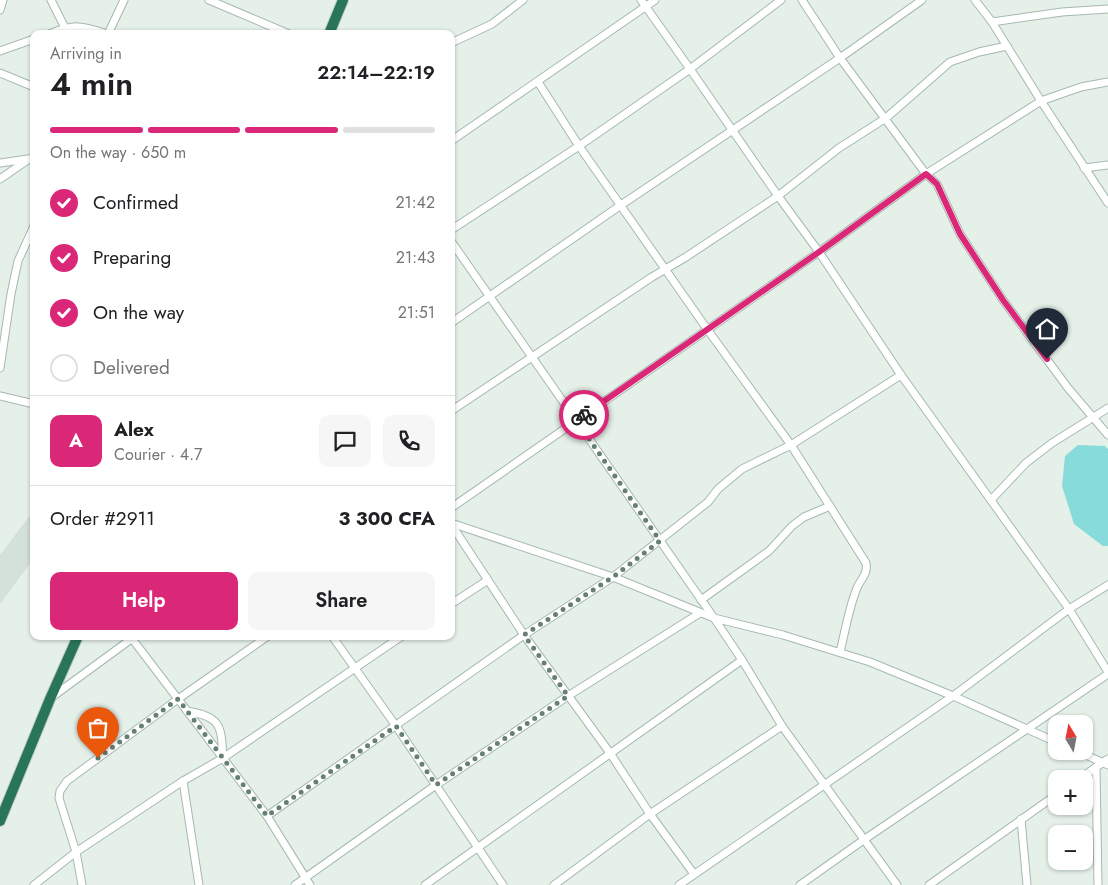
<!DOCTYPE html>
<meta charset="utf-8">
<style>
body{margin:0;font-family:Jost,sans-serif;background:#f6f6f6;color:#202124;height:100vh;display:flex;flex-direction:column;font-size:19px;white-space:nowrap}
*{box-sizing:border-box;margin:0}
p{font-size:16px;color:#757577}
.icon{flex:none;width:28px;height:28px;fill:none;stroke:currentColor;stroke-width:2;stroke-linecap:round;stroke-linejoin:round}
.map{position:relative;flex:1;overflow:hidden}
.panel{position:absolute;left:30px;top:30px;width:425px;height:610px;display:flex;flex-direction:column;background:#fff;border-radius:10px;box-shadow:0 1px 4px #0004}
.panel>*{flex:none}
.needle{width:32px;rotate:350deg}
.buttons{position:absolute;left:1048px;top:715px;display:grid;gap:10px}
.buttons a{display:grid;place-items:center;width:45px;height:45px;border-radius:10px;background:#fff;box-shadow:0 1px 4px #0004;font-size:25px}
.pin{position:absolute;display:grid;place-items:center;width:42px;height:42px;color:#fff;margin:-51px -21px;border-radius:50% 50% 50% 0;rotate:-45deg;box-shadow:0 0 5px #0007}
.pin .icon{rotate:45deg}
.courier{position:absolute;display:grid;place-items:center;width:50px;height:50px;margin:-25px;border:4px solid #db2777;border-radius:50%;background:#fff;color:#222;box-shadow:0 1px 6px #0007}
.headline em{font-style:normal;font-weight:600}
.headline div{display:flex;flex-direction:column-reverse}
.headline{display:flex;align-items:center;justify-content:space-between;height:85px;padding:0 20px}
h1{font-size:32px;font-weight:600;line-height:38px}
.bar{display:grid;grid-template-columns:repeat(4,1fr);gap:8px 5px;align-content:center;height:60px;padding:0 20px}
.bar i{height:6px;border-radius:4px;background:#e0e0e0}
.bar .selected{background:#db2777}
.bar p{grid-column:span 4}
.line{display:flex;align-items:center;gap:12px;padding:0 20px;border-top:1px solid #e0e0e0}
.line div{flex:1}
.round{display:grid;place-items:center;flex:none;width:52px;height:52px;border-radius:10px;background:#f6f6f6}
ol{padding:0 20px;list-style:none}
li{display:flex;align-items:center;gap:15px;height:55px}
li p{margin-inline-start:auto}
li .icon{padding:5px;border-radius:50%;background:#db2777;color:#fff;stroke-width:4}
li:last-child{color:#757577}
li i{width:28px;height:28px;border:2px solid #e0e0e0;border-radius:50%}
.primary-button{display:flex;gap:10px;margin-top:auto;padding:10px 20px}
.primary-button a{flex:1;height:58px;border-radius:10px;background:#db2777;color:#fff;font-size:20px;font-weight:600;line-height:58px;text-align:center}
.primary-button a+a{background:#f6f6f6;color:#202124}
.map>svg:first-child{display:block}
.built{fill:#d3e1d8}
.water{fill:#87dbda}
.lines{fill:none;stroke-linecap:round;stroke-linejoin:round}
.minor-casing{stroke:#a6b9af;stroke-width:9}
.highway-casing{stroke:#c1cbc6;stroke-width:12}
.minor{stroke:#fff;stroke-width:7}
.highway{stroke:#297559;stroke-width:10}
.done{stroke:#668174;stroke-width:5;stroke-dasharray:0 9}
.route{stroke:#db2777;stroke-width:6}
</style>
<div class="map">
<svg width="1108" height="885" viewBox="0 0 1108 885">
<rect width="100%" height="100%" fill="#e5f0e9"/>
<!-- built -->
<polygon class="built" points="34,510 34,558 0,604 0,555"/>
<!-- water -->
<polygon class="water" points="1078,445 1105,446 1108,449 1108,546 1103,546 1074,524 1062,486 1065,456"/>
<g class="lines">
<!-- minor casing -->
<g class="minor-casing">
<g id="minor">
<polyline points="51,0 68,34"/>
<polyline points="209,0 289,34"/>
<polyline points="641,0 690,69 778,196 819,252 901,375 1069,609 1108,672"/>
<polyline points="802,0 840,58 926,174 937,184 960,234 1003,300 1068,388 1108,435"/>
<polyline points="975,0 992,22 1041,101 1108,203"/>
<polyline points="0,10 3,0"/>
<polyline points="992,22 1062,12 1108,9"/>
<path d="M49 34C74 24 82 25 107 34"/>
<polyline points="108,34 124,0"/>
<polyline points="451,43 492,24 523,0"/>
<polyline points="0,51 34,39"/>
<polyline points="0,73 34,87"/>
<path d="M538 82 579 146 707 329 791 445 866 563C868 575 861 578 857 588 849 607 845 632 840 652"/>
<polyline points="451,141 655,0"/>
<polyline points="0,163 28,159"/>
<polyline points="1084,168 1108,165"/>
<polyline points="0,179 29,159"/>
<polyline points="451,230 579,146 690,69 781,0"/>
<polyline points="451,241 714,618 742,660 782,726 897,885"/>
<polyline points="451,323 621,205 840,58 922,0"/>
<polyline points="0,368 11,294 18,261 34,226"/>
<polyline points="0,396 34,404"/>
<polyline points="451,411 652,277 686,257 778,196 839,148 886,118 950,62 979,52 1007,46"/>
<polyline points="991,500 1026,463 1052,443 1108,408"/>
<polyline points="451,508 819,252 926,174 1041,101 1081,87 1108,82"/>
<polyline points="451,523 613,577 714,618 783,635 870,662 953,696 1056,742"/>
<polyline points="451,524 524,635 610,753 650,814 694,874"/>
<polyline points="701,600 769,551 792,526 804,517 830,506"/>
<polyline points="451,604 488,580"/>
<polyline points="130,636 267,816 310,885"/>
<polyline points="332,636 396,726 503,885"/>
<polyline points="52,697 134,637"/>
<path d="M187 711C222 717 221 726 223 758"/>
<polyline points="1077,751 1108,765"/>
<polyline points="1096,767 1098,885"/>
<polyline points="1079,779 1108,759"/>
<polyline points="183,781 199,885"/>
<polyline points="267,816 524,635 613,577 708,502 718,489 742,469 791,445 901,375"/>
<polyline points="1021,819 1027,885"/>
<polyline points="34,885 76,852 183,781 223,758 402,636"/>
<polyline points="82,885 76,852 59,798 60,791 67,781 178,699 268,636"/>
<polyline points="295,885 436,785 568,696 700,613"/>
<polyline points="425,885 742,660"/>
<polyline points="554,885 650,814 782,726"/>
<polyline points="679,885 953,696 1069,609 1108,585"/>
<polyline points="800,885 865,839 1108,674"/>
<polyline points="929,885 1056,795"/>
</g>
</g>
<!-- highway casing -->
<g class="highway-casing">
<g id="highway">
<polyline points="329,34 343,0"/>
<polyline points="0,821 50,699 78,636"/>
</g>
</g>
<!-- minor -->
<use href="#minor" class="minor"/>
<!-- highway -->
<use href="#highway" class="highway"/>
</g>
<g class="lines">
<!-- done -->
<polyline class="done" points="98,758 178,699 267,816 396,726 436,785 568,696 524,635 613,577 660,541 576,420 584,415"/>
<!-- route -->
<polyline class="route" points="584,415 819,252 926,174 937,184 960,234 1003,300 1047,359"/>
</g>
</svg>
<div class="buttons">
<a><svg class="needle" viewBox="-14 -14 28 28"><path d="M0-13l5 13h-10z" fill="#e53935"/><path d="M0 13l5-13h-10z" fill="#757577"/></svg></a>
<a>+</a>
<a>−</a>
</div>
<div class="pin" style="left:98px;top:758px;background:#ea580c"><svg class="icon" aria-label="bag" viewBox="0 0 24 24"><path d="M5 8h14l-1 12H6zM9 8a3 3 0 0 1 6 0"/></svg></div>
<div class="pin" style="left:1047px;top:359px;background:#1f2937"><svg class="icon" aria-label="home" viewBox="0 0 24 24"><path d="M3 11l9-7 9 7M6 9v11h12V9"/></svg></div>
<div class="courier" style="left:584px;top:415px"><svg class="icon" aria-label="bike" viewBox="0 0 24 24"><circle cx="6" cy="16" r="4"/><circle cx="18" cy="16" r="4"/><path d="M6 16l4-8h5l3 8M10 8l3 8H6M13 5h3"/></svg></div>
<section class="panel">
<div class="headline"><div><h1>4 min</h1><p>Arriving in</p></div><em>22:14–22:19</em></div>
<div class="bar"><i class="selected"></i><i class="selected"></i><i class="selected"></i><i></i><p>On the way · 650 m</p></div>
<ol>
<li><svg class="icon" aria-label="check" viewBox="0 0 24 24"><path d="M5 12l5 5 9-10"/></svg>Confirmed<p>21:42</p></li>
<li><svg class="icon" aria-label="check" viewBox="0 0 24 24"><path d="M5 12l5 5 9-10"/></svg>Preparing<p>21:43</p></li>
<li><svg class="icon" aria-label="check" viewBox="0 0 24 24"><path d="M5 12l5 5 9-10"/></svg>On the way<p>21:51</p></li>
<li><i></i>Delivered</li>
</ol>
<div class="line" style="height:90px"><b class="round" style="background:#db2777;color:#fff">A</b><div><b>Alex</b><p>Courier · 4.7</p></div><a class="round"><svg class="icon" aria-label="chat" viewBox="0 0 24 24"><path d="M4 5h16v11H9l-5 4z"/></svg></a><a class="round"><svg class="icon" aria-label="phone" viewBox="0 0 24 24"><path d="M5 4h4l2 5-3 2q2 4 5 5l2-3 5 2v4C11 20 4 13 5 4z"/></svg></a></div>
<div class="line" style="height:65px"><div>Order #2911</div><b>3 300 CFA</b></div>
<div class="primary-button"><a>Help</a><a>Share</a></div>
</section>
</div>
